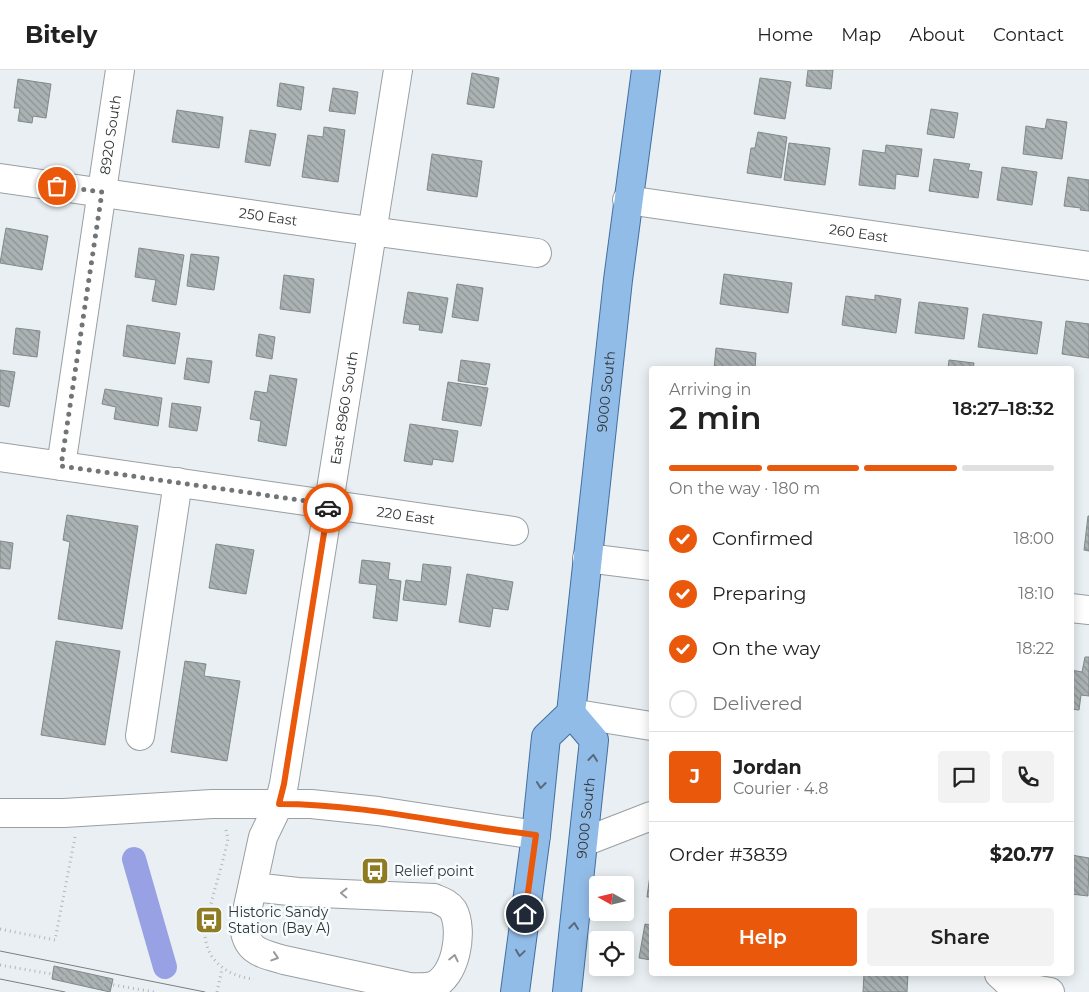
<!DOCTYPE html>
<meta charset="utf-8">
<style>
body{margin:0;font-family:Montserrat,sans-serif;background:#f2f2f2;color:#222;height:100vh;display:flex;flex-direction:column;font-size:19px;white-space:nowrap}
*{box-sizing:border-box;margin:0}
p{font-size:16px;color:#767676}
.icon{flex:none;width:28px;height:28px;fill:none;stroke:currentColor;stroke-width:2;stroke-linecap:round;stroke-linejoin:round}
.map{position:relative;flex:1;overflow:hidden}
.details{position:absolute;left:649px;top:296px;width:425px;height:610px;display:flex;flex-direction:column;background:#fff;border-radius:5px;box-shadow:0 2px 12px #0003}
.details>*{flex:none}
.needle{width:32px;rotate:278deg}
.buttons{position:absolute;left:589px;top:806px;display:grid;gap:10px}
.buttons a{display:grid;place-items:center;width:45px;height:45px;border-radius:5px;background:#fff;box-shadow:0 2px 12px #0003;font-size:25px}
.pin{position:absolute;display:grid;place-items:center;width:42px;height:42px;color:#fff;margin:-21px;border:2px solid #fff;border-radius:50%;box-shadow:0 1px 5px #0007}
.courier{position:absolute;display:grid;place-items:center;width:50px;height:50px;margin:-25px;border:4px solid #ea580c;border-radius:50%;background:#fff;color:#222;box-shadow:0 1px 6px #0007}
.headline em{font-style:normal;font-weight:600}
.headline div{display:flex;flex-direction:column-reverse}
.headline{display:flex;align-items:center;justify-content:space-between;height:85px;padding:0 20px}
h1{font-size:32px;font-weight:600;line-height:38px}
.bar{display:grid;grid-template-columns:repeat(4,1fr);gap:8px 5px;align-content:center;height:60px;padding:0 20px}
.bar i{height:6px;border-radius:4px;background:#e0e0e0}
.bar .selected{background:#ea580c}
.bar p{grid-column:span 4}
.line{display:flex;align-items:center;gap:12px;padding:0 20px;border-top:1px solid #e0e0e0}
.line div{flex:1}
.round{display:grid;place-items:center;flex:none;width:52px;height:52px;border-radius:5px;background:#f2f2f2}
ol{padding:0 20px;list-style:none}
li{display:flex;align-items:center;gap:15px;height:55px}
li p{margin-inline-start:auto}
li .icon{padding:5px;border-radius:50%;background:#ea580c;color:#fff;stroke-width:4}
li:last-child{color:#767676}
li i{width:28px;height:28px;border:2px solid #e0e0e0;border-radius:50%}
.action{display:flex;gap:10px;margin-top:auto;padding:10px 20px}
.action a{flex:1;height:58px;border-radius:5px;background:#ea580c;color:#fff;font-size:20px;font-weight:600;line-height:58px;text-align:center}
.action a+a{background:#f2f2f2;color:#222}
header{display:flex;align-items:center;gap:30px;box-sizing:border-box;height:70px;padding:0 25px;background:#fff;border-bottom:1px solid #e0e0e0}
header strong{font-size:24px}
nav{display:flex;gap:28px;margin-inline-start:auto;font-size:18px}
.map>svg:first-child{display:block}
.lines{fill:none;stroke-linecap:round;stroke-linejoin:round}
.canal{stroke:#98a1e4;stroke-width:24}
.building{fill:url(#building-back-hatch);stroke:#828989}
.minor-casing{stroke:#999fa2;stroke-width:30}
.major-casing{stroke:#416fa0;stroke-width:30}
.path{stroke:#b1b6b8;stroke-width:3;stroke-dasharray:1 4;stroke-linecap:butt}
.minor{stroke:#fff;stroke-width:28}
.major{stroke:#92bce8;stroke-width:28}
.tram{stroke:#7b7f81;stroke-width:1}
.oneway{stroke:#586a7d}
.oneway2{stroke:#989a9a}
.done{stroke:#717577;stroke-width:5;stroke-dasharray:0 9}
.route{stroke:#ea580c;stroke-width:6}
.labels{text-anchor:middle;stroke-width:5;stroke-linejoin:round;paint-order:stroke}
.street-label{font-size:14px;fill:#313435;stroke:#f7fcff}
.poi-label{font-size:14px;fill:#313435;stroke:#f7fcff;text-anchor:start}
</style>
<header>
<strong>Bitely</strong>
<nav><a>Home</a><a>Map</a><a>About</a><a>Contact</a></nav>
</header>
<div class="map">
<svg width="1089" height="922" viewBox="0 0 1089 922">
<defs>
<pattern id="building-back-hatch" width="6" height="6" patternUnits="userSpaceOnUse" patternTransform="scale(1.25)"><rect width="6" height="6" fill="#abb2b3"/><path d="M-1 5l2 2M0 0l6 6M5-1l2 2" fill="none" stroke="#8c9292"/></pattern>
</defs>
<rect width="100%" height="100%" fill="#e9eff2"/>
<g class="lines">
<!-- canal -->
<polyline class="canal" points="134,789 165,897"/>
</g>
<!-- building -->
<g class="building">
<polygon points="808,0 833,0 831,19 806,16"/>
<polygon points="472,3 499,8 494,38 467,34"/>
<polygon points="760,8 791,12 785,49 754,44"/>
<polygon points="18,9 51,14 46,48 33,46 32,53 18,51 20,38 14,38"/>
<polygon points="280,13 304,17 301,40 277,36"/>
<polygon points="333,18 358,22 355,44 329,41"/>
<polygon points="931,39 958,43 954,68 927,64"/>
<polygon points="177,40 223,47 219,78 172,72"/>
<polygon points="1047,49 1067,52 1062,89 1023,84 1026,56 1045,59"/>
<polygon points="324,57 345,60 338,112 302,107 308,65 323,67"/>
<polygon points="250,60 276,64 270,96 245,92"/>
<polygon points="758,62 787,67 781,108 747,103 751,78 755,78"/>
<polygon points="789,73 830,78 825,115 784,110"/>
<polygon points="886,75 922,79 918,107 896,104 895,119 859,115 863,80 885,83"/>
<polygon points="432,84 482,91 477,127 427,120"/>
<polygon points="934,89 970,94 968,100 982,102 978,128 929,121"/>
<polygon points="1002,97 1037,102 1032,135 997,130"/>
<polygon points="1068,107 1089,110 1089,141 1080,140 1081,138 1064,136"/>
<polygon points="6,158 48,166 42,200 0,193"/>
<polygon points="139,178 184,185 176,235 152,231 156,210 135,207"/>
<polygon points="191,184 219,187 214,220 187,216"/>
<polygon points="724,204 792,213 788,243 720,234"/>
<polygon points="284,205 314,209 310,243 280,239"/>
<polygon points="457,214 483,218 478,251 452,247"/>
<polygon points="408,222 448,228 442,263 419,260 420,255 403,253"/>
<polygon points="875,225 901,229 896,263 842,255 846,226 875,230"/>
<polygon points="919,232 968,238 964,269 915,263"/>
<polygon points="983,244 1042,252 1037,284 978,277"/>
<polygon points="1066,251 1089,254 1089,288 1062,284"/>
<polygon points="127,255 180,263 175,294 123,286"/>
<polygon points="16,258 40,261 37,287 13,284"/>
<polygon points="259,264 275,267 272,289 256,286"/>
<polygon points="716,278 756,283 755,299 714,299"/>
<polygon points="187,288 212,291 209,313 184,309"/>
<polygon points="461,290 490,294 486,315 458,311"/>
<polygon points="949,290 974,293 973,299 948,299"/>
<polygon points="0,300 15,302 9,337 0,335"/>
<polygon points="270,305 297,309 286,376 258,371 261,351 250,349 255,321 267,323"/>
<polygon points="448,312 488,318 481,356 442,350"/>
<polygon points="105,319 162,328 158,356 114,349 116,337 102,334"/>
<polygon points="172,333 201,337 197,361 169,357"/>
<polygon points="410,354 458,361 453,392 433,389 432,395 404,391"/>
<polygon points="67,445 138,456 122,559 58,549 70,472 63,470"/>
<polygon points="1088,446 1089,446 1089,481 1084,480"/>
<polygon points="0,471 13,473 10,499 0,498"/>
<polygon points="216,474 254,480 246,524 209,518"/>
<polygon points="362,490 390,493 388,509 401,511 397,551 373,548 377,515 359,513"/>
<polygon points="423,494 451,497 446,535 403,530 406,510 421,512"/>
<polygon points="467,504 513,512 508,540 493,538 490,557 459,552"/>
<polygon points="56,571 120,581 105,675 41,665"/>
<polygon points="1085,587 1089,587 1089,626 1081,625 1079,640 1071,639 1071,600 1082,602"/>
<polygon points="185,591 206,594 204,606 240,611 227,691 171,682"/>
<polygon points="1071,785 1089,788 1088,826 1071,824"/>
<polygon points="651,798 651,827 647,827"/>
<polygon points="645,854 651,855 651,890 639,888"/>
<polygon points="54,896 113,909 110,922 52,909"/>
<polygon points="864,904 908,904 907,922 863,922"/>
</g>
<g class="lines">
<!-- minor casing -->
<g class="minor-casing">
<g id="minor">
<path id="s1" d="M0 108 340 157 537 183"/>
<path id="s2" d="M627 130 1089 196"/>
<path id="s3" d="M0 387 514 461"/>
<path id="s4" d="M61 396 120 0"/>
<polyline points="587,488 651,496"/>
<polyline points="1071,538 1089,540"/>
<polyline points="571,643 651,656"/>
<polyline points="140,666 178,412"/>
<polyline points="0,743 64,743 212,734 311,734 378,741 536,765"/>
<polyline points="584,772 651,746"/>
<path id="s5" d="M253 817 298 822 434 828C441 831 448 833 453 840 464 860 456 908 432 916 425 918 417 917 409 917L284 890C261 883 246 882 244 855L263 767 279 734 284 714 398 0"/>
<polyline points="999,904 1011,915 1050,922"/>
</g>
</g>
<!-- major casing -->
<g class="major-casing">
<g id="major">
<path id="s6" d="M515 922 536 765 546 667 571 643 618 210 646 0"/>
<path id="s7" d="M567 922 594 670 571 643"/>
</g>
</g>
<!-- path -->
<g class="path">
<path d="M226 760 228 769C224 787 219 805 214 822 211 836 205 850 205 864 206 892 230 907 254 909"/>
<polyline points="0,859 55,870 75,767"/>
<polyline points="0,895 154,922"/>
<polyline points="217,922 222,899"/>
</g>
<!-- minor -->
<use href="#minor" class="minor"/>
<!-- major -->
<use href="#major" class="major"/>
<!-- tram -->
<g class="tram">
<polyline points="0,881 205,922"/>
<polyline points="0,909 65,922"/>
</g>
</g>
<!-- one-way arrows -->
<defs><path id="oneway-chevron" d="M-2-3.5L2.5 0L-2 3.5" fill="none" stroke-width="1.6" stroke-linecap="round" stroke-linejoin="round" transform="scale(1.25)"/></defs>
<g class="oneway">
<use href="#oneway-chevron" transform="translate(593 688) rotate(-84)"/>
<use href="#oneway-chevron" transform="translate(541 715) rotate(96)"/>
<use href="#oneway-chevron" transform="translate(574 856) rotate(-83)"/>
<use href="#oneway-chevron" transform="translate(520 883) rotate(98)"/>
</g>
<g class="oneway2">
<use href="#oneway-chevron" transform="translate(344 823) rotate(-179)"/>
<use href="#oneway-chevron" transform="translate(275 887) rotate(18)"/>
<use href="#oneway-chevron" transform="translate(454 888) rotate(-77)"/>
</g>
<g class="lines">
<!-- done -->
<polyline class="done" points="57,116 102,122 61,396 328,434 328,438"/>
<!-- route -->
<path class="route" d="M328 438 284 714 279 734C365 734 450 755 536 765L525 844"/>
</g>
<!-- icons -->
<defs>
<g id="bus-square" transform="scale(1.4375)"><rect x="-9" y="-9" width="18" height="18" rx="4" fill="#8f7b22" stroke="#f7fcff"/><path d="M-5-6H5V4H4V6H2V4H-2V6H-4V4H-5ZM-3.5-4V0h7V-4ZM-3.5 1.2v1.5H-2V1.2ZM2 1.2v1.5H3.5V1.2Z" fill="#fff"/></g>
</defs>
<g fill-rule="evenodd">
<use href="#bus-square" x="375" y="801"/>
<use href="#bus-square" x="209" y="850"/>
</g>
<g class="labels">
<!-- street labels -->
<g class="street-label">
<text dy="5" stroke="none"><textPath href="#s4" startOffset="335">8920 South</textPath></text>
<text dy="5" stroke="none"><textPath href="#s1" startOffset="271">250 East</textPath></text>
<text dy="5" stroke="none"><textPath href="#s2" startOffset="234">260 East</textPath></text>
<text dy="5" stroke="none"><textPath href="#s6" startOffset="615">9000 South</textPath></text>
<text dy="5" stroke="none"><textPath href="#s5" startOffset="1028">East 8960 South</textPath></text>
<text dy="5" stroke="none"><textPath href="#s3" startOffset="410">220 East</textPath></text>
<text dy="5" stroke="none"><textPath href="#s7" startOffset="175">9000 South</textPath></text>
</g>
<!-- poi labels -->
<g class="poi-label">
<text x="394" y="806">Relief point</text>
<text x="228" y="847">Historic Sandy<tspan x="228" dy="16">Station (Bay A)</tspan></text>
</g>
</g>
</svg>
<div class="buttons">
<a><svg class="needle" viewBox="-14 -14 28 28"><path d="M0-13l5 13h-10z" fill="#e53935"/><path d="M0 13l5-13h-10z" fill="#767676"/></svg></a>
<a><svg class="icon" aria-label="locate" viewBox="0 0 24 24"><circle cx="12" cy="12" r="6"/><path d="M12 2v4M12 18v4M2 12h4M18 12h4"/></svg></a>
</div>
<div class="pin" style="left:57px;top:116px;background:#ea580c"><svg class="icon" aria-label="bag" viewBox="0 0 24 24"><path d="M5 8h14l-1 12H6zM9 8a3 3 0 0 1 6 0"/></svg></div>
<div class="pin" style="left:525px;top:844px;background:#1f2937"><svg class="icon" aria-label="home" viewBox="0 0 24 24"><path d="M3 11l9-7 9 7M6 9v11h12V9"/></svg></div>
<div class="courier" style="left:328px;top:438px"><svg class="icon" aria-label="car" viewBox="0 0 24 24"><path d="M5 17H2v-5l4-1 3-4h7l3 4 3 1v5h-3M9 17h6M6 11h13"/><circle cx="7" cy="17" r="2"/><circle cx="17" cy="17" r="2"/></svg></div>
<section class="details">
<div class="headline"><div><h1>2 min</h1><p>Arriving in</p></div><em>18:27–18:32</em></div>
<div class="bar"><i class="selected"></i><i class="selected"></i><i class="selected"></i><i></i><p>On the way · 180 m</p></div>
<ol>
<li><svg class="icon" aria-label="check" viewBox="0 0 24 24"><path d="M5 12l5 5 9-10"/></svg>Confirmed<p>18:00</p></li>
<li><svg class="icon" aria-label="check" viewBox="0 0 24 24"><path d="M5 12l5 5 9-10"/></svg>Preparing<p>18:10</p></li>
<li><svg class="icon" aria-label="check" viewBox="0 0 24 24"><path d="M5 12l5 5 9-10"/></svg>On the way<p>18:22</p></li>
<li><i></i>Delivered</li>
</ol>
<div class="line" style="height:90px"><b class="round" style="background:#ea580c;color:#fff">J</b><div><b>Jordan</b><p>Courier · 4.8</p></div><a class="round"><svg class="icon" aria-label="chat" viewBox="0 0 24 24"><path d="M4 5h16v11H9l-5 4z"/></svg></a><a class="round"><svg class="icon" aria-label="phone" viewBox="0 0 24 24"><path d="M5 4h4l2 5-3 2q2 4 5 5l2-3 5 2v4C11 20 4 13 5 4z"/></svg></a></div>
<div class="line" style="height:65px"><div>Order #3839</div><b>$20.77</b></div>
<div class="action"><a>Help</a><a>Share</a></div>
</section>
</div>
